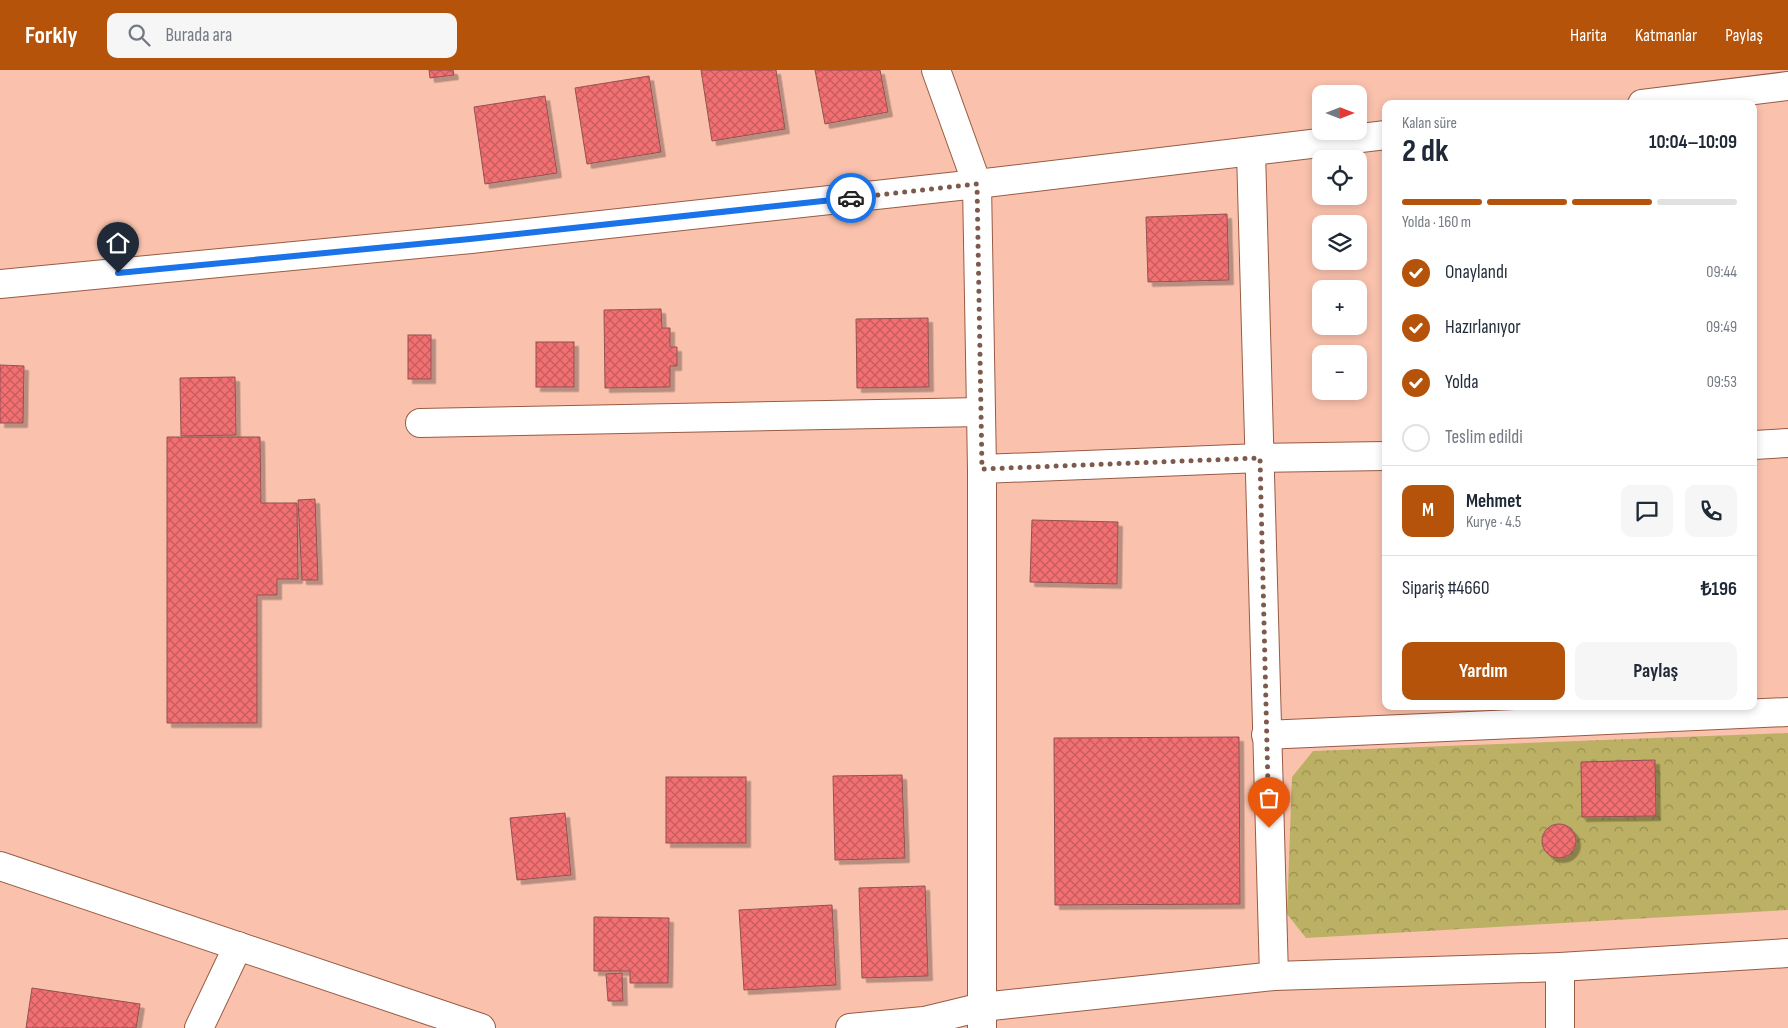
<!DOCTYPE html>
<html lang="tr">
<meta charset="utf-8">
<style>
body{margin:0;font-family:"Sofia Sans Condensed",sans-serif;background:#f6f6f7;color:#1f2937;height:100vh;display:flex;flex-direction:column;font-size:19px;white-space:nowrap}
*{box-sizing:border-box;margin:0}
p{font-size:16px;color:#747a83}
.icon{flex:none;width:28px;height:28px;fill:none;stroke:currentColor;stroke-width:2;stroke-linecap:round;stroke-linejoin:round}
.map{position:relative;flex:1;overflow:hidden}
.details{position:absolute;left:1382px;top:30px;width:375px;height:610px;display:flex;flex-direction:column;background:#fff;border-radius:10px;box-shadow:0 2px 8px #0003}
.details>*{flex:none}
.needle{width:32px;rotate:90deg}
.tools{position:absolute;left:1312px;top:15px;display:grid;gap:10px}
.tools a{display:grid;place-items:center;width:55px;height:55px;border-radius:10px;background:#fff;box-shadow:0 2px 8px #0003;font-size:25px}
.pin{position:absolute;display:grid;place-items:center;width:42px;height:42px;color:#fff;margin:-51px -21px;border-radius:50% 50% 50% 0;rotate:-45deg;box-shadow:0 0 5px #0007}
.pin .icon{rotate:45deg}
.courier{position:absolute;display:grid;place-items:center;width:50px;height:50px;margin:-25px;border:4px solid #1a73e8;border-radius:50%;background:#fff;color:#222;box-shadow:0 1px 6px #0007}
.summary em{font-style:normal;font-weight:700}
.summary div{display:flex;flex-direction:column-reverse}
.summary{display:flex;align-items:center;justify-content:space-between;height:85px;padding:0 20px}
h1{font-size:32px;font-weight:700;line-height:38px}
.bar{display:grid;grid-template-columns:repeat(4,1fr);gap:8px 5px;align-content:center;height:60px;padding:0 20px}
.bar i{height:6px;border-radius:4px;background:#e0e1e3}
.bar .selected{background:#b45309}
.bar p{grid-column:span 4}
.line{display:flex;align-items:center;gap:12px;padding:0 20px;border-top:1px solid #e0e1e3}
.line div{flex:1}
.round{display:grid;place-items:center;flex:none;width:52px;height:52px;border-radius:10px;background:#f6f6f7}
ol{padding:0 20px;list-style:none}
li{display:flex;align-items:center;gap:15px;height:55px}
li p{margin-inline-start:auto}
li .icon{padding:5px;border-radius:50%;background:#b45309;color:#fff;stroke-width:4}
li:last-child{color:#747a83}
li i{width:28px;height:28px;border:2px solid #e0e1e3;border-radius:50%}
.primary-button{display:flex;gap:10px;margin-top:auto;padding:10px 20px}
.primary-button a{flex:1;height:58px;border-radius:10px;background:#b45309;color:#fff;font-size:20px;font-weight:700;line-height:58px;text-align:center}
.primary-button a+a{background:#f6f6f7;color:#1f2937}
header{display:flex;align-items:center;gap:30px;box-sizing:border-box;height:70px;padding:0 25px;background:#b45309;color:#fff}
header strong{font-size:24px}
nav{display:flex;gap:28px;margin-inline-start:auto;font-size:18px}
.search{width:350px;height:45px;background:#f6f6f7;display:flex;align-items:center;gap:12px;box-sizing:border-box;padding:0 18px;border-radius:10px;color:#747a83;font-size:19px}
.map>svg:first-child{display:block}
.forest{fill:url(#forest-crowns)}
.building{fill:url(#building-cross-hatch);stroke:#935151;filter:url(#shadow)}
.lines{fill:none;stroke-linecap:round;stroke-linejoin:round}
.minor-casing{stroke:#985b44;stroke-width:30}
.minor{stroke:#fff;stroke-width:28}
.done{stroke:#7e5a4c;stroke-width:5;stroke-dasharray:0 9}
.route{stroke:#1a73e8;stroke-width:6}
</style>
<header>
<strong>Forkly</strong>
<div class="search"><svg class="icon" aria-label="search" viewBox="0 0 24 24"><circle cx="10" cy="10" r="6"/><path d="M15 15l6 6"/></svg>Burada ara</div>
<nav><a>Harita</a><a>Katmanlar</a><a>Paylaş</a></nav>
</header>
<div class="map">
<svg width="1788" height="958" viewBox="0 0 1788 958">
<defs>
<pattern id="forest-crowns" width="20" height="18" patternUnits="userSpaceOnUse" patternTransform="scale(1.25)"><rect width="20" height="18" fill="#bbb064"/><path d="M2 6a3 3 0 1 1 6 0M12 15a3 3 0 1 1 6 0" fill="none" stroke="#998f51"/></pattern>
<pattern id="building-cross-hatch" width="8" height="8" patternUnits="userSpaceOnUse" patternTransform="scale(1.25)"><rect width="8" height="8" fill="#f26f72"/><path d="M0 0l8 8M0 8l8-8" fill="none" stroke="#c55b5d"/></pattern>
<filter id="shadow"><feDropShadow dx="4.5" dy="4.5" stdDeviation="0" flood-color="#0004"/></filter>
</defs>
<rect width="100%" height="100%" fill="#fac2ad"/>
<!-- forest -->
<polygon class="forest" points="1788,663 1788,840 1306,868 1287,844 1292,707 1313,681"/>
<!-- building -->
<g class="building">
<polygon points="429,0 453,0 454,5 430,8"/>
<polygon points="701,0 776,0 785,59 712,71"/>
<polygon points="815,0 880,0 888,42 825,54"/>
<polygon points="649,6 661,82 587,94 575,18"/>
<polygon points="545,26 557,103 485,114 474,37"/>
<polygon points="1227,144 1229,210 1148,212 1146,147"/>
<polygon points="661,239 662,258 670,258 670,277 677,277 677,296 670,296 670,317 605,318 604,240"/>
<polygon points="928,248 929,317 857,318 856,249"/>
<rect x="408" y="265" width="23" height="44"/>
<rect x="536" y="272" width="38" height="45"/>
<polygon points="0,295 24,296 23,353 0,353"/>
<polygon points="235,307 236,365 181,366 180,308"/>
<polygon points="167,367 260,367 261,433 297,433 298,509 277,509 277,525 257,525 257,653 167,653"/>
<polygon points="315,429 318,510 302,510 298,430"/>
<polygon points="1032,450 1118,452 1117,514 1030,512"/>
<polygon points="1239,667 1240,834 1055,835 1054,668"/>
<polygon points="1655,690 1656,746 1582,747 1581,692"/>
<polygon points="902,705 905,788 835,790 833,706"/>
<rect x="666" y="707" width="80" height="66"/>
<polygon points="565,743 571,805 517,810 510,748"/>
<circle cx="1559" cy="771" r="17"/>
<polygon points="925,816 928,906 862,908 859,818"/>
<polygon points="832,835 836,915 744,920 739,840"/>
<polygon points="594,847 669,848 668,913 630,913 630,901 594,901"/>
<polygon points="622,903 623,931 608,931 606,904"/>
<polygon points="32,918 140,934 136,958 26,958"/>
</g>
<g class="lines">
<!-- minor casing -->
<g class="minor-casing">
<g id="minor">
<polyline points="936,0 977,114 982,399 982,958"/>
<polyline points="1642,34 1788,16"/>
<polyline points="1251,82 1274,906"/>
<polyline points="0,214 471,169 977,114 1386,65"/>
<polyline points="420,353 981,342"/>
<polyline points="1754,375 1788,373"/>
<polyline points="982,399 1260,388 1386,386"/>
<polyline points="1266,665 1788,642"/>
<polyline points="0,796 481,958"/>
<polyline points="1560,897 1560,958"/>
<polyline points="199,958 238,876"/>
<polyline points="850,958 924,951 982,937 1274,906 1560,897 1788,883"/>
</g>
</g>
<!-- minor -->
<use href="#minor" class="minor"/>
</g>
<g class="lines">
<!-- done -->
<polyline class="done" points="851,128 977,114 982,399 1260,388 1269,758"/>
<!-- route -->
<polyline class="route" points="118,203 470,169 851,128"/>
</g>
</svg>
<div class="tools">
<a><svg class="needle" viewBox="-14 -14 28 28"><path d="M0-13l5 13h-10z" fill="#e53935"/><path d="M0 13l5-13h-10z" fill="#747a83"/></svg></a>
<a><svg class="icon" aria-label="locate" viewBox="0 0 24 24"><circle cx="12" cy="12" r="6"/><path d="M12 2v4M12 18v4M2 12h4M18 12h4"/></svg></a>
<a><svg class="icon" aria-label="layers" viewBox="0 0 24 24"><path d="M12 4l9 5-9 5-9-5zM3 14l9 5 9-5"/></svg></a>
<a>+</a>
<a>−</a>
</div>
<div class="pin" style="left:1269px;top:758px;background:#ea580c"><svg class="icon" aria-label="bag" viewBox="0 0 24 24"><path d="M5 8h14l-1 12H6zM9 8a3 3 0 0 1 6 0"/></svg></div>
<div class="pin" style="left:118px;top:203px;background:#1f2937"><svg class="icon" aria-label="home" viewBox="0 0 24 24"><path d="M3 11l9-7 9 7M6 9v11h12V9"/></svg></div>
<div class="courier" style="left:851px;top:128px"><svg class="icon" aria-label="car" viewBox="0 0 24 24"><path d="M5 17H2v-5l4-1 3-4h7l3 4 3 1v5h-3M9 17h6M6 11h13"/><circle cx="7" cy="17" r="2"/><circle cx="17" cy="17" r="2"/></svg></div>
<section class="details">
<div class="summary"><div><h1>2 dk</h1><p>Kalan süre</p></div><em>10:04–10:09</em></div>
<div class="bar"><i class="selected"></i><i class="selected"></i><i class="selected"></i><i></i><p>Yolda · 160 m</p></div>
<ol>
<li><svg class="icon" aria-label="check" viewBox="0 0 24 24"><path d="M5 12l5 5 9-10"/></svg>Onaylandı<p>09:44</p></li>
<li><svg class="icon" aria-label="check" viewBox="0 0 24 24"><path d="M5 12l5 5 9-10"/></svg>Hazırlanıyor<p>09:49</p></li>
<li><svg class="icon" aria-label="check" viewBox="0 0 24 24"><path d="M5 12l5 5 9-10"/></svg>Yolda<p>09:53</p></li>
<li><i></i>Teslim edildi</li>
</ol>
<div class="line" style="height:90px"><b class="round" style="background:#b45309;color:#fff">M</b><div><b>Mehmet</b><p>Kurye · 4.5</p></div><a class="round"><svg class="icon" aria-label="chat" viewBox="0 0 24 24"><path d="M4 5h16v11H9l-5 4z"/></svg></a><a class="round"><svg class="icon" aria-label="phone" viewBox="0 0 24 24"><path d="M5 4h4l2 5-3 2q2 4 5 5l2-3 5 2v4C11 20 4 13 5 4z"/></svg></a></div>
<div class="line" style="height:65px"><div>Sipariş #4660</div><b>₺196</b></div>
<div class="primary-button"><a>Yardım</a><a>Paylaş</a></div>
</section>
</div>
